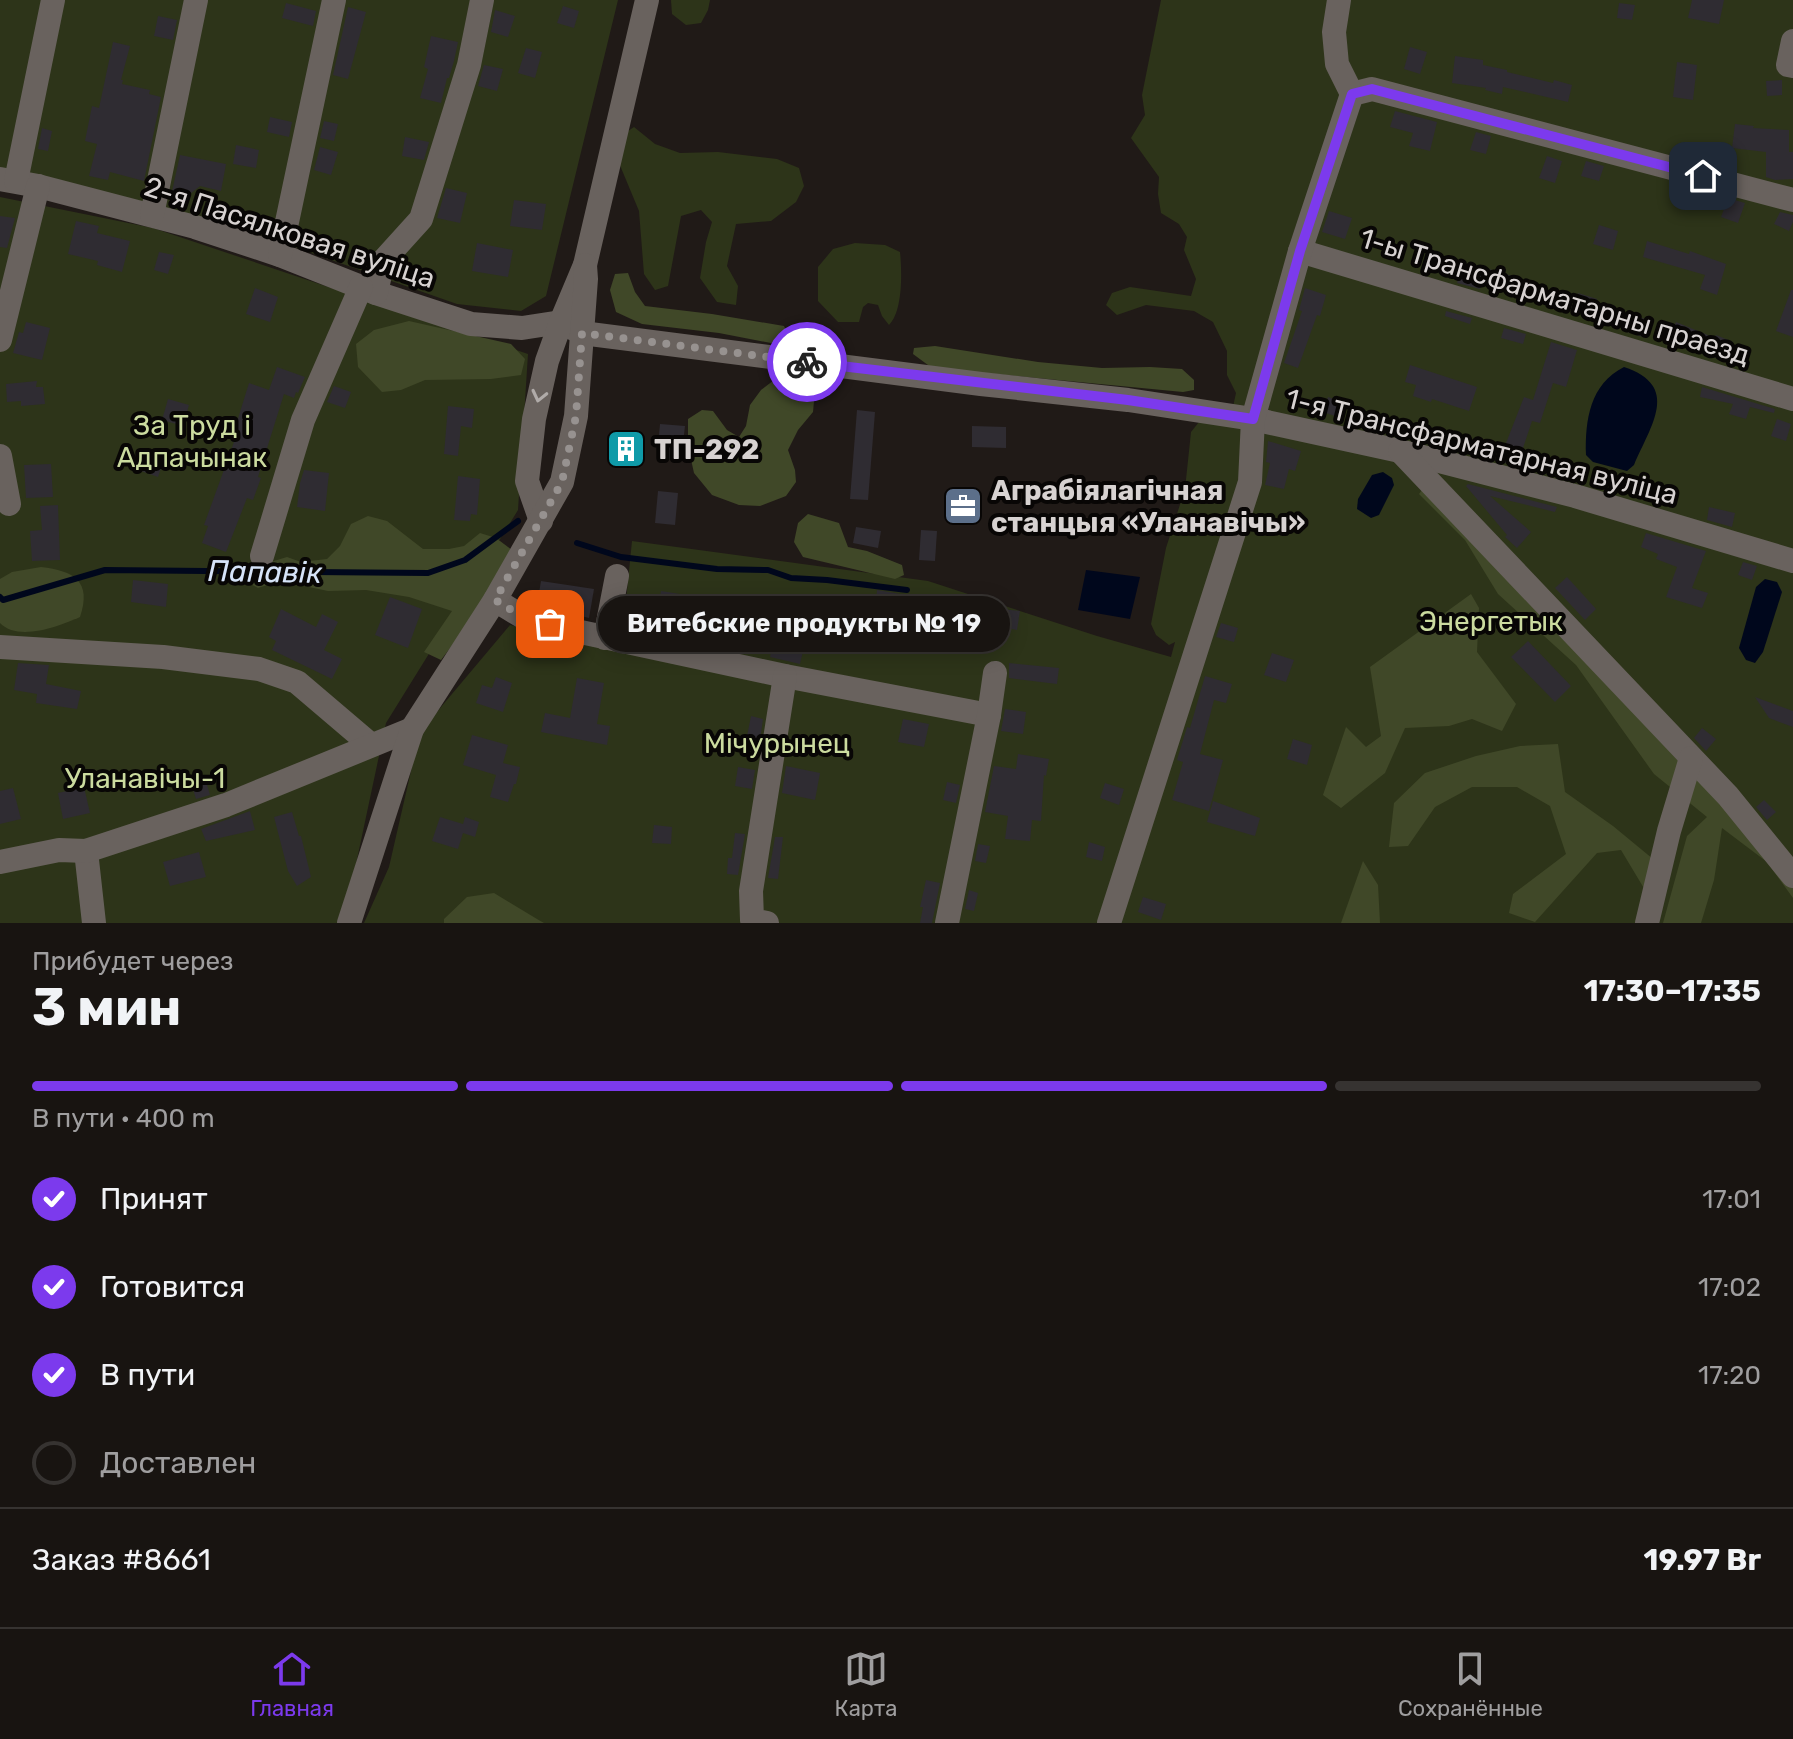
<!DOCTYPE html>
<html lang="ru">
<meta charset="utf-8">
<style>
body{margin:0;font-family:Rubik,sans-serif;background:#25211f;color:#f1f3f6;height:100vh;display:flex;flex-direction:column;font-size:30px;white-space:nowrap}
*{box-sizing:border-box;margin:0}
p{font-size:26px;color:#9f9e9f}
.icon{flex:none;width:44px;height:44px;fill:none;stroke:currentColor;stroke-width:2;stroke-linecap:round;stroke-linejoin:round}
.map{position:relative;height:923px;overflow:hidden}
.drawer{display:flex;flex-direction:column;background:#181411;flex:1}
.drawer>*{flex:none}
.pin{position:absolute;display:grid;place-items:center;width:68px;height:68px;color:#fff;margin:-34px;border-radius:16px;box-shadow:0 4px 12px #0006}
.courier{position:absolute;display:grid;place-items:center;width:80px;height:80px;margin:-40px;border:6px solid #7c3aed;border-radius:50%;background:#fff;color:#222;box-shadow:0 2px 10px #0007}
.bubble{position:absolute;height:56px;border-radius:28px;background:#181411;box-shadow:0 4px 20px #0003,0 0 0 2px #363331;font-size:26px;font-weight:700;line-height:56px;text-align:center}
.head em{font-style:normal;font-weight:700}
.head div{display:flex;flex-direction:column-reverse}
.head{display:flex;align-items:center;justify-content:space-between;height:136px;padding:0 32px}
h1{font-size:52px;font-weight:700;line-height:60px}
.bar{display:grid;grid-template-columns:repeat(4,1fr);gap:12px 8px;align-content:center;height:96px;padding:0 32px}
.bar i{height:10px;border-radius:6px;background:#363331}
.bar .current{background:#7c3aed}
.bar p{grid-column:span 4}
.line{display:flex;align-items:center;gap:20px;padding:0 32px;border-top:2px solid #363331}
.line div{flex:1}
ol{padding:0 32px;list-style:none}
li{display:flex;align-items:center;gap:24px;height:88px}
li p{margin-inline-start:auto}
li .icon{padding:8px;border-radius:50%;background:#7c3aed;color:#fff;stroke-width:4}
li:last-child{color:#9f9e9f}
li i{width:44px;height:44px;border:4px solid #363331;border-radius:50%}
.dock{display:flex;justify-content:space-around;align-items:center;height:112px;border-top:2px solid #363331;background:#181411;font-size:22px;color:#9f9e9f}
.dock a{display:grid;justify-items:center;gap:4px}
.dock .current{color:#7c3aed}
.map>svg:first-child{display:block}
.green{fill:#2d3419}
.forest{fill:#404828}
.water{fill:#00071c}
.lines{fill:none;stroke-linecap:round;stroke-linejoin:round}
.stream{stroke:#00071c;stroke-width:6}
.building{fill:#2f2c32}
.minor{stroke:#69625e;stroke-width:24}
.oneway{stroke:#b0aba9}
.done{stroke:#979290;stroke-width:8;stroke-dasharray:0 14.4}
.route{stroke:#7c3aed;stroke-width:10}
.labels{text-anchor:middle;stroke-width:8;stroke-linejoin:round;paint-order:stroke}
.street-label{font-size:28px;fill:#d7d2d1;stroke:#080605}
.park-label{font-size:28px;fill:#cbdb9f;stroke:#080605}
.poi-label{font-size:28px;font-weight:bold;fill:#d7d2d1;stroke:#080605;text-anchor:start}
.water-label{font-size:30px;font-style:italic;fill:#d6e3f8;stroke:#080605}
</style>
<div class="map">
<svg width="1793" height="923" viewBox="0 0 1793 923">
<rect width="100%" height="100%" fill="#201a17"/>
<!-- green -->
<g class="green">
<polygon points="0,0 618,0 546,296 521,311 457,304 223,222 0,170"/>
<polygon points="671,0 710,0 708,10 701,23 686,25 672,14"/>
<polygon points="1161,0 1793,0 1793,923 364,923 389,867 420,732 510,625 621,651 632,541 928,581 1097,636 1171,657 1175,642 1169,645 1156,635 1151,624 1166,548 1185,489 1191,432 1203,417 1229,425 1236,393 1227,375 1227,351 1213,322 1194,311 1146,305 1117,315 1106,305 1112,293 1130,287 1191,296 1196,279 1184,250 1187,237 1179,224 1161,213 1158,194 1159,177 1131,138 1145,115 1142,95"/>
<polygon points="634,127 655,144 680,153 718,152 777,159 799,168 804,186 796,202 771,221 736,224 727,266 738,286 736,305 717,302 700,278 706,242 712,222 701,210 681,216 668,286 655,290 644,274 639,211 619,163 622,135"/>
<polygon points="0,197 153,228 528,354 518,510 386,723 356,864 337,923 0,923"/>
<path d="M855 243 885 245 900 252C902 272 903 311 889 325L882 316 878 305 868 303 863 307 859 322H838L818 301V267L833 249Z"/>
</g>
<!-- forest -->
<g class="forest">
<polygon points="628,273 635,292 645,306 712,314 784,326 791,341 781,345 719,333 642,324 616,312 610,290 615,274"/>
<polygon points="409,321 511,344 525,359 521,375 491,379 425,380 401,390 382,392 358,367 356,344 374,330"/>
<polygon points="935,346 1038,362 1102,368 1150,367 1182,369 1194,380 1194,390 1183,392 932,368 913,354 914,348"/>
<polygon points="800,375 815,391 813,412 798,430 788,450 795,470 796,482 786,496 760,506 739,505 712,495 694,473 688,446 688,419 702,410 713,411 727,430 739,437 746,426 750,405 761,390 778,377"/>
<polygon points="1429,480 1793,881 1793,898 1767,862 1722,828 1714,880 1701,923 1663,923 1687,836 1707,817 1654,774 1576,665 1498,594 1465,540 1419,494"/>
<polygon points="808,514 839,523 848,547 867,551 902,565 904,575 895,579 803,557 794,542 798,523"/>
<polygon points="368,516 387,521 423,549 449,549 464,546 480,533 496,538 512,550 494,590 441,660 424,652 452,611 409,597 366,590 328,591 280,581 258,588 249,583 248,573 264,564 287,557 301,562 327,559 340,546 351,524"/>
<path d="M41 567C74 571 92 581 80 617 60 626 18 642 0 623V579L12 572Z"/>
<polygon points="1471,594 1479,608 1477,652 1516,704 1502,731 1472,719 1449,726 1405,728 1385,773 1341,808 1323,795 1346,727 1366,747 1381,736 1370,667"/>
<polygon points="1558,744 1565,792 1613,826 1653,859 1645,890 1621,850 1597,853 1535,922 1509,913 1513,894 1566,854 1550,806 1517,787 1472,787 1435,807 1408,846 1389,847 1394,803 1425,773 1476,756 1520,746"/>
<polygon points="1363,861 1378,885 1380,923 1341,923"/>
<polygon points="494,893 537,919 544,923 444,923 444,919 467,897"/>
</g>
<!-- water -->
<g class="water">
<path d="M1624 367C1681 386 1651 425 1634 465L1627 471 1593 462 1586 455C1585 420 1590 384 1624 367Z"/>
<polygon points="1383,472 1392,478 1394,485 1379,515 1371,518 1357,509 1358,499 1372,475"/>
<polygon points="1086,570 1140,577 1130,619 1078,610"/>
<polygon points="1765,579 1777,582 1782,592 1763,652 1755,663 1746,660 1739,648 1756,587"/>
</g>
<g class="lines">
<!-- stream -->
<g class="stream">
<polyline points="577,543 621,557 717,569 768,570 791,578 827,580 907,590"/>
<polyline points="0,597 3,600 105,570 428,573 465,560 518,521"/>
</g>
</g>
<!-- building -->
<g class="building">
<polygon points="1692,0 1724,0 1719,24 1688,18"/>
<polygon points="286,3 316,11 313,26 282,18"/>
<polygon points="1619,3 1635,5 1632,20 1617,18"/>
<polygon points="563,6 579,11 574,28 557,23"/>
<polygon points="348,7 366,12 348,79 333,75"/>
<polygon points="495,10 515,16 508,37 491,32"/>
<polygon points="158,16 177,20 173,40 154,36"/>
<polygon points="431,36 458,42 454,61 449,78 447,78 441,103 420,98 428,69 424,67"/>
<polygon points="113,42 130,46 121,80 123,80 122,84 150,90 149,94 161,97 144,181 110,172 108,180 89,176 97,144 85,141 92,106 99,108"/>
<polygon points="1410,47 1427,52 1420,74 1404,69"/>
<polygon points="526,48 542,52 535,78 518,73"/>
<polygon points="1455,56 1483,60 1483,65 1507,70 1507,72 1553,83 1554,80 1572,85 1568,102 1503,87 1502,94 1485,90 1486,88 1452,83"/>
<polygon points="1677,62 1697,65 1693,100 1673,97"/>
<polygon points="484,65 503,69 497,91 478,86"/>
<polygon points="1782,80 1782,95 1767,96 1766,81"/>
<polygon points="1395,111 1437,122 1430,151 1409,146 1413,133 1390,127"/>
<polygon points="270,117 292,122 289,137 267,132"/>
<polygon points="324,121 338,124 334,141 320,138"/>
<polygon points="1735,124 1754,126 1753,128 1789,130 1789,152 1793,152 1793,179 1775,180 1766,177 1766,152 1732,148"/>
<polygon points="42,128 52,131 48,151 38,149"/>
<polygon points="1476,132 1491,136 1486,154 1470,150"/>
<polygon points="405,137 429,142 424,160 402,156"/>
<polygon points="236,145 259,150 256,168 233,164"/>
<polygon points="320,147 338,152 331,175 314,170"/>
<polygon points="180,155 226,164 221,191 200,186 190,194 189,199 171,196"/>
<polygon points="1547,156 1562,161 1555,183 1539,178"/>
<polygon points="1586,161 1604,166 1599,181 1581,176"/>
<polygon points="446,188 467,193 460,223 437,218"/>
<polygon points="1728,198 1745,203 1738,223 1721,217"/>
<polygon points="514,200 546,204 542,230 510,226"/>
<polygon points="1329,211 1352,218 1345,239 1322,232"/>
<polygon points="1780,212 1793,215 1793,222 1789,231 1774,224"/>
<polygon points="0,216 15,218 7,248 0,247"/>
<polygon points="76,221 99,226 97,233 130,241 122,272 97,265 98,261 68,254"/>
<polygon points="1599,225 1618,231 1613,250 1593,244"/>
<polygon points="1647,241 1689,254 1690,251 1726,264 1717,295 1700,289 1705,275 1643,257"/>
<polygon points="477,243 513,250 508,277 472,271"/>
<polygon points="159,252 174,255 168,274 154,270"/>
<polygon points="1462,266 1486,272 1480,289 1457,283"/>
<polygon points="1489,269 1512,276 1508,291 1485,284"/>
<polygon points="255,288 278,297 270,322 246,314"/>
<polygon points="1305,288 1326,295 1320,316 1317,315 1298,368 1284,363 1302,311 1299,310"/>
<polygon points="1791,290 1793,290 1793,337 1776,331"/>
<polygon points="1578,293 1597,299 1592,315 1574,310"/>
<polygon points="1446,311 1472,318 1470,324 1445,316"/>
<polygon points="1629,314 1651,321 1646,338 1624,331"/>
<polygon points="26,322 50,328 42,360 13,353 19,332 23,333"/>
<polygon points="1676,322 1715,338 1716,335 1733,342 1726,362 1669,339"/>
<polygon points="1504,328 1526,334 1523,344 1501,338"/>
<polygon points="1551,342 1577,350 1566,387 1553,383 1540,423 1532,421 1517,466 1499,461 1524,397 1533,400"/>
<polygon points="1410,365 1477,387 1469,411 1432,399 1431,402 1413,396 1416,385 1405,382"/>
<polygon points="277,367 305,377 298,393 296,392 294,398 284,394 258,477 261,478 253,500 247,498 226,552 202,543 208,526 204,525 234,442 231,441 249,383 269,390"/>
<polygon points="37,381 36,387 43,387 45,404 21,406 21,401 7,402 6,384"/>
<polygon points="334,386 351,392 345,408 327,402"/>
<polygon points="1702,387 1775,409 1774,413 1750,407 1746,419 1729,414 1733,404 1700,397"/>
<polygon points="1328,397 1345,403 1341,418 1323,412"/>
<polygon points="168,399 189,405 183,426 162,420"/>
<polygon points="448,406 474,409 472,428 461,426 458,456 444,454"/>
<polygon points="857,410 875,412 868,500 850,499"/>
<polygon points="1777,419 1791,424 1786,441 1771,436"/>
<polygon points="660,424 685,426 681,460 657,457"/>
<polygon points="972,426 1006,427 1006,448 972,447"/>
<polygon points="1268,441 1301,451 1295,471 1289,469 1284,489 1265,485 1270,463 1266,462"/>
<polygon points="147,453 164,459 158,477 141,471"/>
<polygon points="51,464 53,497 26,498 24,465"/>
<polygon points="304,470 329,473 325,511 297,507 300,483"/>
<polygon points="458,476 480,479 477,515 471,514 470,521 454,520"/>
<polygon points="1468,484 1557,507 1555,512 1490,496 1531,532 1517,548 1505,537 1507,535 1466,486"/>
<polygon points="658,491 678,493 675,525 655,523"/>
<polygon points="58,505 60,560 32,561 30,531 42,530 40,506"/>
<polygon points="1709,507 1735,513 1732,527 1707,520"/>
<polygon points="856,527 881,531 878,548 853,543"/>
<polygon points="921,530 937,531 935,561 919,560"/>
<polygon points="1646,533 1706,551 1692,588 1708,593 1702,608 1666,597 1677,567 1656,559 1658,554 1641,547"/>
<polygon points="1743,562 1757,566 1752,580 1738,575"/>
<polygon points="1567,577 1596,609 1585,620 1555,588"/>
<polygon points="133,580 168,584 166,607 131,602"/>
<polygon points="541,581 594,589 589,618 537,605"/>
<polygon points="877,590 929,599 923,629 907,626 908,621 897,619 897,615 875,613"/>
<polygon points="661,591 711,599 703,643 654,632"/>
<polygon points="390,597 422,609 408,648 375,635"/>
<polygon points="980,607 1020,611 1017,630 996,626 994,646 977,645"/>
<polygon points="281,609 316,627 322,614 338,622 324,650 342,659 332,679 272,650 276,641 269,637"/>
<polygon points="778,622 808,629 800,664 770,657"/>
<polygon points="1221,623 1238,628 1234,642 1216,637"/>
<polygon points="1528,641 1571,686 1555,702 1511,657"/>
<polygon points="1272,653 1294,660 1286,682 1264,675"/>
<polygon points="18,663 49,665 46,684 81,691 77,709 36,703 37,694 14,690"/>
<polygon points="1009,663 1059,668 1057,684 1009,678"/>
<polygon points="1205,676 1232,684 1226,703 1214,700 1200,754 1223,760 1209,811 1172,800 1183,762 1177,760 1187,727 1190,728"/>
<polygon points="496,677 512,683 503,712 476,703 482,685 492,688"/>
<polygon points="577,678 604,683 597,724 610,726 607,745 541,732 545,713 570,718"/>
<polygon points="1755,697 1793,711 1793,727 1769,718"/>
<polygon points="1005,709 1026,712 1023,734 1001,731"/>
<polygon points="751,716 763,719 760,740 747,736"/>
<polygon points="903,719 929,724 924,747 898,742"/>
<polygon points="1702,728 1716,739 1706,751 1694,738"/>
<polygon points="472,735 508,745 503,763 520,767 516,784 514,784 508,802 490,797 496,775 463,765"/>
<polygon points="1293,739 1312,745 1307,765 1287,759"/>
<polygon points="1018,754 1049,759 1046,776 1044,775 1041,821 1032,820 1030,841 1005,839 1008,816 985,812 994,766 1016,769"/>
<polygon points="786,766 820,773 815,800 782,793"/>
<polygon points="738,767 755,770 752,789 735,786"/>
<polygon points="206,781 210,795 196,799 192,786"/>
<polygon points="947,782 960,785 956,803 943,800"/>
<polygon points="1105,783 1124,789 1119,805 1100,798"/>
<polygon points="84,787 90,813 63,819 58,793"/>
<polygon points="13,788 21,819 0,824 0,791"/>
<polygon points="1764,800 1776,812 1767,820 1756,807"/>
<polygon points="1213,801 1260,818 1255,836 1207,822"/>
<polygon points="250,811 255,830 206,841 201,829"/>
<polygon points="292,812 299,836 301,836 311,877 297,886 288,871 274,817"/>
<polygon points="440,817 463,824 465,817 479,822 475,837 463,833 458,849 432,841"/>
<polygon points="654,825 672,827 671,844 652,843"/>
<polygon points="735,833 745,834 738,875 727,874 728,858 732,858"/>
<polygon points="775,837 783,837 778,879 768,878"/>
<polygon points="1089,842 1105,847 1102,861 1086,857"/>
<polygon points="978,844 990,846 986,863 975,861"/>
<polygon points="199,852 206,877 170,886 163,862"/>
<polygon points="926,880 940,883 932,923 920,923 923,907 920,907"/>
<polygon points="969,890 978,893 974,911 965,909"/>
<polygon points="1143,897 1166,904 1161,920 1138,912"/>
</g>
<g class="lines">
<!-- minor -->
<g class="minor">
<polyline points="1793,41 1788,65 1793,66"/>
<polyline points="1352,94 1372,89 1793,200"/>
<polyline points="0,179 38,186 195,227 280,255 376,293 471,324 522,328 561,322"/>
<polyline points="16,181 53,0"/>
<polyline points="152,215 196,0"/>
<polyline points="1300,251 1793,399"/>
<polyline points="280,255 334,0"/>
<polyline points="376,293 383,261 421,219 469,65 482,0"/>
<polyline points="561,322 582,333 981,384 1128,400 1253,419 1400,451 1575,496 1793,561"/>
<polyline points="0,340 38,186"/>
<polyline points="1400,451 1728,796 1793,876"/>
<polyline points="0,456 9,504"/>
<polyline points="541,521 527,481 534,419 547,361 561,322 585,265 647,0"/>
<polyline points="262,556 303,420 361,287"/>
<polyline points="495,600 523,617 576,631 785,676 989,715"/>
<polyline points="605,638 617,576"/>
<polyline points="0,647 163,657 259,669 297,682 371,745"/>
<polyline points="86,851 94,923"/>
<polyline points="0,862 59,850 86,851 226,805 412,729"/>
<polyline points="349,923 412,729 495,600 562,482 576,416 586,279 585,265"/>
<polyline points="767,923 752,920 751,891 785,676"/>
<polyline points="947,923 989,715 995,673"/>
<polyline points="1109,923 1250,482 1253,419 1300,251 1352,94 1337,64 1334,32 1339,0"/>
<polyline points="1647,923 1669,831 1691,758"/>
</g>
</g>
<!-- one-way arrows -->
<defs><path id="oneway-chevron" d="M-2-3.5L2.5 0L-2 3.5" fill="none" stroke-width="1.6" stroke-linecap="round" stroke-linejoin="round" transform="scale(2)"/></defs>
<use class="oneway" href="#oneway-chevron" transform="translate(539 396) rotate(103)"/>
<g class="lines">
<!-- done -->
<polyline class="done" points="550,624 523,617 495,600 562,482 576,416 582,333 807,362"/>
<!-- route -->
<polyline class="route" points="807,362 1128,400 1253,419 1300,251 1352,94 1372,89 1703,176"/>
</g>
<!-- icons -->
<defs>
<g id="building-square" transform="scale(2)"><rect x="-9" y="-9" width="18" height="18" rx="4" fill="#0f9aa8" stroke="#080605"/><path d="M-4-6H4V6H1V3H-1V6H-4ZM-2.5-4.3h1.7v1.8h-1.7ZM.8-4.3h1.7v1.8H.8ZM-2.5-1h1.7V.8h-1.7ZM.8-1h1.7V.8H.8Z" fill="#fff"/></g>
<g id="office-square" transform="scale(2)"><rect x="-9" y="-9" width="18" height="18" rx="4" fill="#5c6f8a" stroke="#080605"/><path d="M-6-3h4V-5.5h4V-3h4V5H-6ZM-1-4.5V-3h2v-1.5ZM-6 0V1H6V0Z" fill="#fff"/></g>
</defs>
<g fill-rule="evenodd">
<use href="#building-square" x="626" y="449"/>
<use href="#office-square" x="963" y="506"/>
</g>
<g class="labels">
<!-- street labels -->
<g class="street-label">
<text transform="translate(290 232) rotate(18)" y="10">2-я Пасялковая вуліца</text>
<text transform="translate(1555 296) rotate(17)" y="10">1-ы Трансфарматарны праезд</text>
<text transform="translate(1482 446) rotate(14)" y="10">1-я Трансфарматарная вуліца</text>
</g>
<!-- park labels -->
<g class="park-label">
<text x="192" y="435">За Труд і<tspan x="192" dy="32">Адпачынак</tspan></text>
<text x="1491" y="631">Энергетык</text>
<text x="777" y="753">Мічурынец</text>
<text x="145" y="788">Уланавічы-1</text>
</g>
<!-- poi labels -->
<g class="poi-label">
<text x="654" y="459">ТП-292</text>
<text x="991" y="500">Аграбіялагічная<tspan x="991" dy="32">станцыя «Уланавічы»</tspan></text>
</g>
<!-- water labels -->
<g class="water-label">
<text transform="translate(265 572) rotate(1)" y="10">Папавік</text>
</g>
</g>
</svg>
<div class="pin" style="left:550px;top:624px;background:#ea580c"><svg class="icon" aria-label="bag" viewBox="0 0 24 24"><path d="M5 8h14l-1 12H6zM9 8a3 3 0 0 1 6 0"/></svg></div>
<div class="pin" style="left:1703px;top:176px;background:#1f2937"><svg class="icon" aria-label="home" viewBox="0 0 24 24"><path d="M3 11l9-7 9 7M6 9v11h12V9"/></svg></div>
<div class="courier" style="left:807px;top:362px"><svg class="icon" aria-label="bike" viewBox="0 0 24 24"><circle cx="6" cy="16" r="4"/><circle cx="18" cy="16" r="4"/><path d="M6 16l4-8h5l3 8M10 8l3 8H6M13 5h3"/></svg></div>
<div class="bubble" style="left:598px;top:596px;width:412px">Витебские продукты № 19</div>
</div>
<section class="drawer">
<div class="head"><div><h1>3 мин</h1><p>Прибудет через</p></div><em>17:30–17:35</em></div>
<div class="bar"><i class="current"></i><i class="current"></i><i class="current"></i><i></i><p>В пути · 400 m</p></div>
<ol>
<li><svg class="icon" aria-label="check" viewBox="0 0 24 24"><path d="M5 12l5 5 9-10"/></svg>Принят<p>17:01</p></li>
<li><svg class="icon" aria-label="check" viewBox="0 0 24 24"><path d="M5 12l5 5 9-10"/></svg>Готовится<p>17:02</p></li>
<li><svg class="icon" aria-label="check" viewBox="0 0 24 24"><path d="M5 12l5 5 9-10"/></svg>В пути<p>17:20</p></li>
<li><i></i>Доставлен</li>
</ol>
<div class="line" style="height:104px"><div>Заказ #8661</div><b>19.97 Br</b></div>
</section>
<nav class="dock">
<a class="current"><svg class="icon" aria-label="home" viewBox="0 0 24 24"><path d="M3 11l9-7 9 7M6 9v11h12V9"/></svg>Главная</a>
<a><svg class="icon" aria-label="map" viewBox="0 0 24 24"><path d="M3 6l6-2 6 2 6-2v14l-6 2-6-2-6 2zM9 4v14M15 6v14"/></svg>Карта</a>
<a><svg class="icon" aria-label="saved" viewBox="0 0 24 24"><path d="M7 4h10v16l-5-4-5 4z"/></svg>Сохранённые</a>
</nav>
